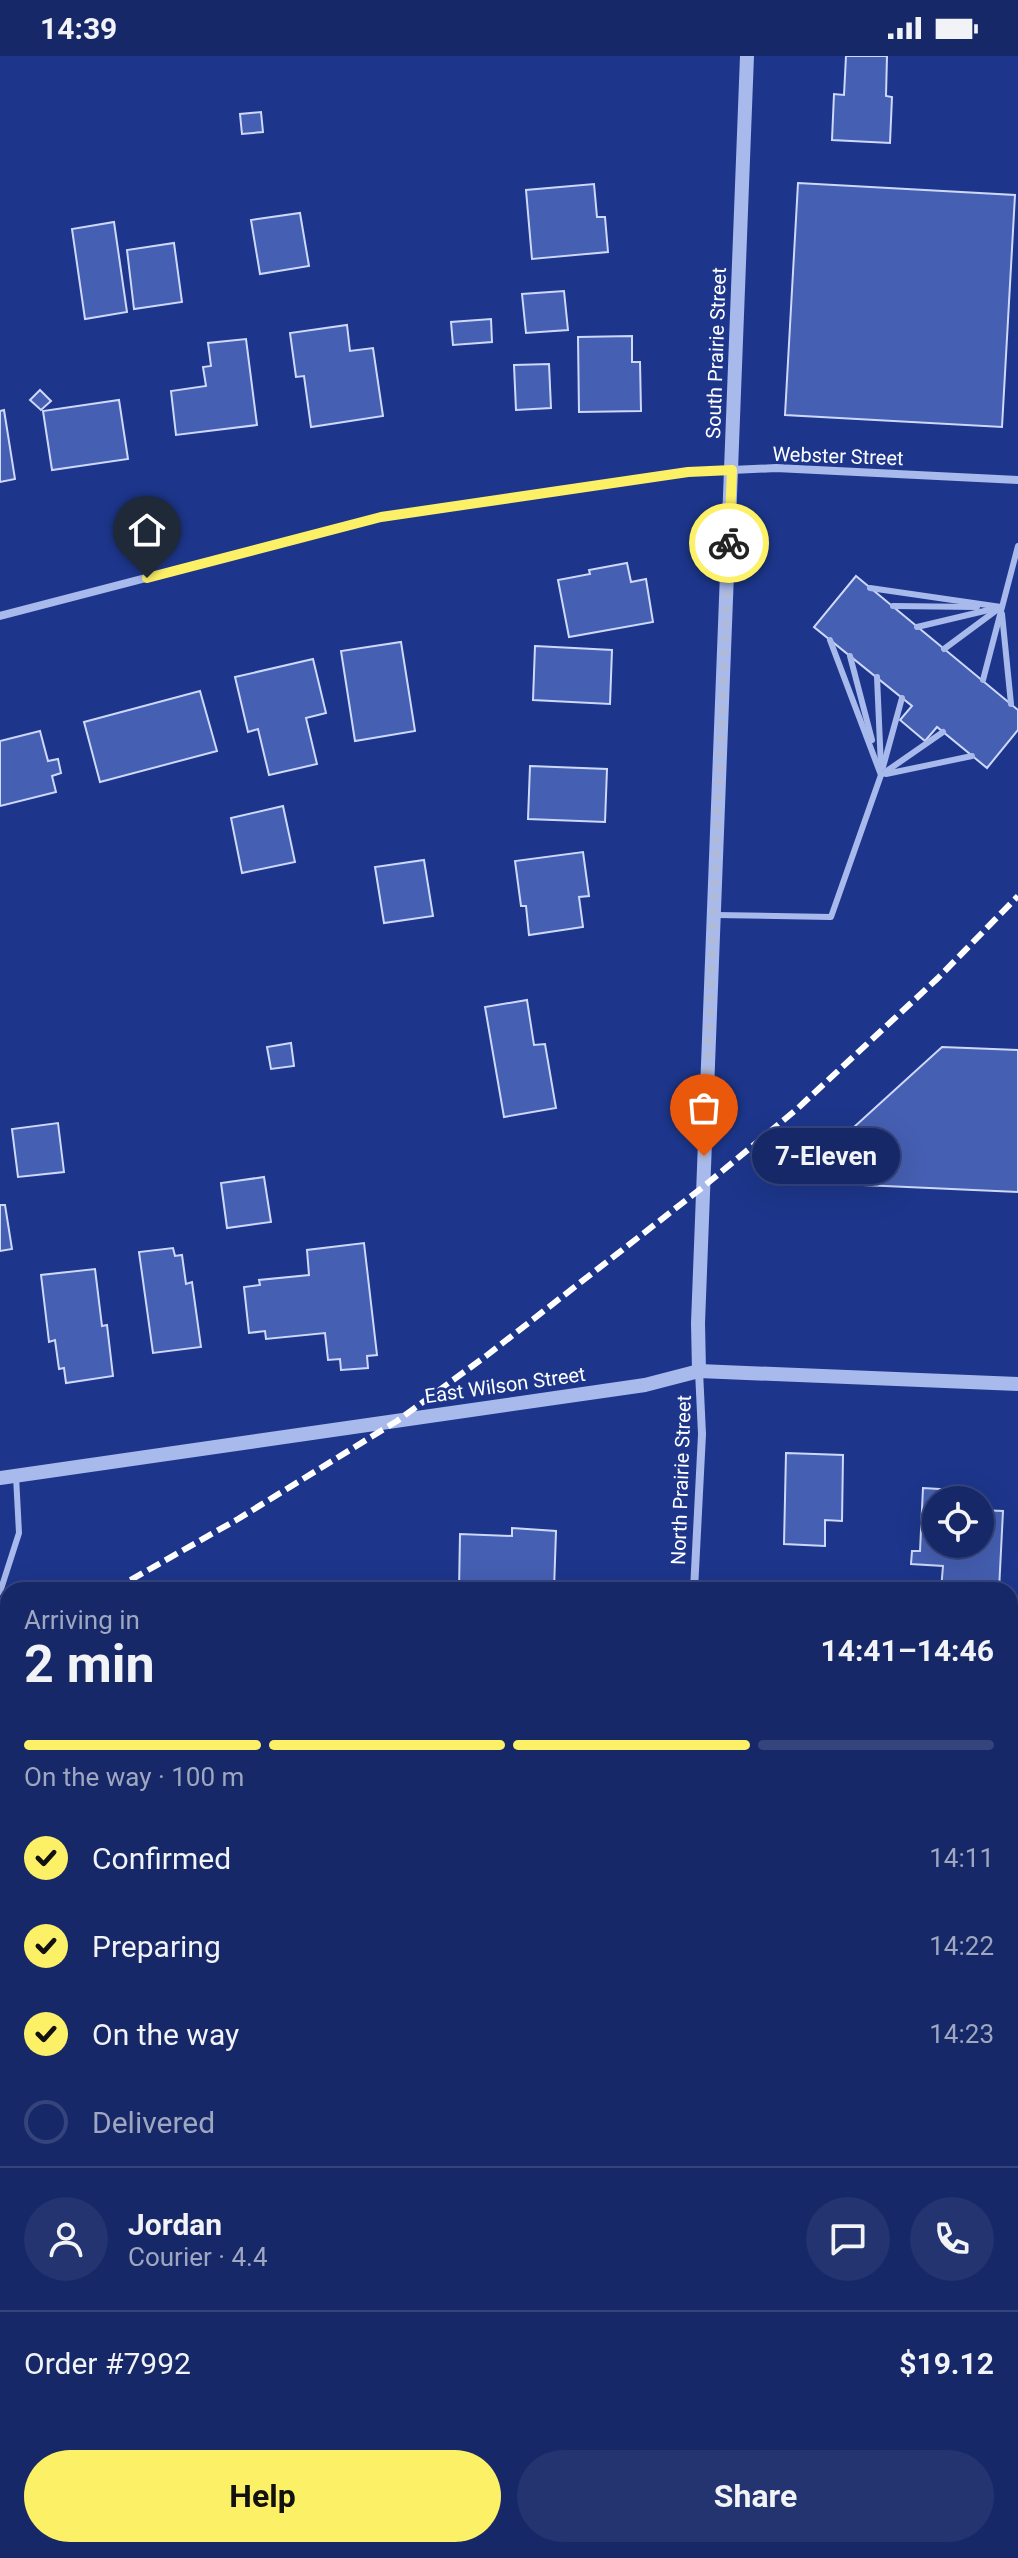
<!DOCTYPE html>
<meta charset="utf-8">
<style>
body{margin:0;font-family:Roboto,sans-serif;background:#233471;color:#f1f3f6;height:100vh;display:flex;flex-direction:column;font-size:30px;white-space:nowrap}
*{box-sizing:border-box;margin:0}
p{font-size:26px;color:#9ea6c0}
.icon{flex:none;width:44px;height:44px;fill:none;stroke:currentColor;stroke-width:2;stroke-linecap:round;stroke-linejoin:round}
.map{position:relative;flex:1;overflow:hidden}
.sheet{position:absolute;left:0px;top:1526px;width:1018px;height:976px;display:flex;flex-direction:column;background:#162868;border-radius:24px 24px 0 0;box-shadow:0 8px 32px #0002,0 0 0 2px #35447c}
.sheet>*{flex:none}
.tools{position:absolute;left:922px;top:1430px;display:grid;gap:16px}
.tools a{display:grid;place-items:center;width:72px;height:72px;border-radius:50%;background:#162868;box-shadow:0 8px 32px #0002,0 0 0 2px #35447c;font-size:40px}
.pin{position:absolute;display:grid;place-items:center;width:68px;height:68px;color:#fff;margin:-82px -34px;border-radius:50% 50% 50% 0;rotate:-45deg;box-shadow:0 0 8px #0007}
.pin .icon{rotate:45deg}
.courier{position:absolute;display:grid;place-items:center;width:80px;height:80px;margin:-40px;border:6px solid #fcf066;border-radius:50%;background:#fff;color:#222;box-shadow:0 2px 10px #0007}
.bubble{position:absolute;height:56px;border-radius:28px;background:#162868;box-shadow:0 8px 32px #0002,0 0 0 2px #35447c;font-size:26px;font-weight:700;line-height:56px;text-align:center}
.head em{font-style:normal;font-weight:700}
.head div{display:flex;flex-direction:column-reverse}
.head{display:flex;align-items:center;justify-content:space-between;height:136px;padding:0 24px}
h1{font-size:52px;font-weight:700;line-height:60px}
.bar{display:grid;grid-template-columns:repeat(4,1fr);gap:12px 8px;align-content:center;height:96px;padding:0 24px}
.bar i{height:10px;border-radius:6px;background:#35447c}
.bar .active{background:#fcf066}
.bar p{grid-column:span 4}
.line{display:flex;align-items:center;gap:20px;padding:0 24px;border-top:2px solid #35447c}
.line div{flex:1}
.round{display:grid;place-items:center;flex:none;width:84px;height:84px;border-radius:42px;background:#233471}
ol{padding:0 24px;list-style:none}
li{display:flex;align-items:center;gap:24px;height:88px}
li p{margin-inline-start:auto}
li .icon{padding:8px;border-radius:50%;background:#fcf066;color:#111;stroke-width:4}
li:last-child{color:#9ea6c0}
li i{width:44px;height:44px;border:4px solid #35447c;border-radius:50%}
.primary-button{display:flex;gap:16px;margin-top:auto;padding:16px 24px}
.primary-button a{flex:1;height:92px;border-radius:48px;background:#fcf066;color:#111;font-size:32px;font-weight:700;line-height:92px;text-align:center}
.primary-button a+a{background:#233471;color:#f1f3f6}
.status{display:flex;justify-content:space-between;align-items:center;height:56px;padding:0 40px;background:#162868;direction:ltr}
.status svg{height:22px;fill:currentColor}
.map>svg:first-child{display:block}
.building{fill:#455fb2;stroke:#ced8f9;stroke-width:2}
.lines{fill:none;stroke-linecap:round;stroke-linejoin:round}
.service{stroke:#a8b9ec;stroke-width:6}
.minor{stroke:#a8b9ec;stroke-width:8}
.tertiary{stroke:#a8b9ec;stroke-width:14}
.rail{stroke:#fff;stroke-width:6;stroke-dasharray:14 6;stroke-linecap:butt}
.done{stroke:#b0b9d6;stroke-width:8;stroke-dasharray:0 14.4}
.route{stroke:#fcf066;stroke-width:10}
.labels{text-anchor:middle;stroke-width:6;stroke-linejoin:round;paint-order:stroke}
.street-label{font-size:20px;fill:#fff;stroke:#1d368b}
</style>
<div class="status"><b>14:39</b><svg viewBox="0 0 49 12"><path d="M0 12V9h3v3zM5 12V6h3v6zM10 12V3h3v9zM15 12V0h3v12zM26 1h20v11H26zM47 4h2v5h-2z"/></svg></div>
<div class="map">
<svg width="1018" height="2502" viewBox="0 0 1018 2502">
<rect width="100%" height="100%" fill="#1d368b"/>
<!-- building -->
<g class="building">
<polygon points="846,0 887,0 886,40 892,41 890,87 832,84 834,38 844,39"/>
<polygon points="261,56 263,76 242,78 240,58"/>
<polygon points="798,127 1015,139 1002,371 785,359"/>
<polygon points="594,128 597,161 605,161 608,196 532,203 526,134"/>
<polygon points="300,157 309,210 260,218 251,164"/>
<polygon points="114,166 127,256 85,263 72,173"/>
<polygon points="174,187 182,246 134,253 127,194"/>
<polygon points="564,235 568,274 526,277 522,238"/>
<polygon points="491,263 492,286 453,289 451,266"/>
<polygon points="347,269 350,295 373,292 383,360 311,371 304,320 296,321 290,277"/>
<polygon points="632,280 632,306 640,306 641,355 579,356 578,281"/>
<polygon points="246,283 257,369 176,379 171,335 206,330 203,311 211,310 208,287"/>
<polygon points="549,308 551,352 516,354 514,309"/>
<polygon points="40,334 51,345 41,354 30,344"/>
<polygon points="119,344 128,403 52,414 43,355"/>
<polygon points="4,354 15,423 0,426 0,355"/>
<polygon points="627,507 631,526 646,523 653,566 569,581 558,524 590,518 589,514"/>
<polygon points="856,520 1018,654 1018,674 987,712 937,671 925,685 900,664 912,650 814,571"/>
<polygon points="401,586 415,675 355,685 341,595"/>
<polygon points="535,590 612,594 610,648 533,644"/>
<polygon points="313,603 326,657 306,662 317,708 269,719 258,673 248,676 235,621"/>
<polygon points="200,635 217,695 100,726 84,666"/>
<polygon points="40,675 48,705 58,703 61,717 52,720 56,736 0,750 0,685"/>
<polygon points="530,710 607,713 605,766 528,763"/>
<polygon points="283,750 295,806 242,817 231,762"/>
<polygon points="583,796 589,840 579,841 583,871 529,879 526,850 521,850 515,805"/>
<polygon points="424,804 433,860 384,867 375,811"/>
<polygon points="527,944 534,989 545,988 556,1052 504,1061 485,951"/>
<polygon points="291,987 294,1010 271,1013 267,991"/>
<polygon points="942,991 1018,994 1018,1136 819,1127 820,1102"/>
<polygon points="58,1067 64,1116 18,1121 12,1073"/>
<polygon points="264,1121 271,1166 227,1172 221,1127"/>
<polygon points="0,1149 5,1149 12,1193 0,1195"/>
<polygon points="364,1187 377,1299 367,1300 368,1312 341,1314 340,1303 328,1304 325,1277 266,1283 265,1275 249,1277 244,1231 260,1229 259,1224 309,1219 307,1194"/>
<polygon points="173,1192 175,1200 182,1199 186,1228 192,1226 201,1291 153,1297 139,1196"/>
<polygon points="95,1213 102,1270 107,1269 113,1320 66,1327 64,1312 59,1313 55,1284 49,1286 41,1219"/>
<polygon points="786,1397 843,1399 842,1465 825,1464 825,1490 784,1488"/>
<polygon points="923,1432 972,1435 971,1444 936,1444 936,1488 980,1488 980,1454 1003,1455 999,1534 941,1534 943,1510 911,1508 912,1495 920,1495"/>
<polygon points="512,1472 556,1475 554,1534 459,1534 460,1478 512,1480"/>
<polygon points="804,1530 892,1534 804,1534"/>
<polygon points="0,1889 8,1889 8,1935 0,1934"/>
<polygon points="0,2229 8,2230 8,2299 0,2298"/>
<polygon points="0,2472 8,2472 8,2494 27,2494 27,2502 0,2502"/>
<rect x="276" y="2494" width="69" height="8"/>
</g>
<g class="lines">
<!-- service -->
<g class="service">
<polyline points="870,532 1001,551"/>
<polyline points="893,550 977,551"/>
<polyline points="1002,558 1011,648"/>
<polyline points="917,571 997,552"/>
<polyline points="830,584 881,719"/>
<polyline points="944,593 998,553"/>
<polyline points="850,600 872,684"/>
<polyline points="877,621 881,711"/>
<polyline points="983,624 1018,490"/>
<polyline points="883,711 902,642"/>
<polyline points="886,718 972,700"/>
<polyline points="716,859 831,861 881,719 943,676"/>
<polyline points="0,1536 19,1477 16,1420"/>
<polyline points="1010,1621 1018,1622"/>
<polyline points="1010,1868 1018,1868"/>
</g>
<!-- minor -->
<g class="minor">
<polyline points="0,560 381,461 688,416 776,412 1018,424"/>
<polyline points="694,1534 702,1378 699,1315"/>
<polyline points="0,2134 8,2134"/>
<polyline points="1010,2181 1018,2181"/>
<polyline points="648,2502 648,2494"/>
</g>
<!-- tertiary -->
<g class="tertiary">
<polyline points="699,1315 698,1267 747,0"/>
<polyline points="0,1422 645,1329 699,1315 1018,1328"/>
</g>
<!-- rail -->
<g class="rail">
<polyline points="113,1534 238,1463 397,1365 486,1300 703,1131 797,1053 938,922 1018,840"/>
<polyline points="0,1598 8,1593"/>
</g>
</g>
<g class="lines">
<!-- done -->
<polyline class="done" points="704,1100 729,487"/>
<!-- route -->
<polyline class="route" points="147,522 381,461 688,416 732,414 729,487"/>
</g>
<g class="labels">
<!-- street labels -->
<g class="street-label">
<text transform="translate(716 297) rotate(-88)" y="7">South Prairie Street</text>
<text transform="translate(838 400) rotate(2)" y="7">Webster Street</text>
<text transform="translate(505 1329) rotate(-8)" y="7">East Wilson Street</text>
<text transform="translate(681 1424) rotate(-88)" y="7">North Prairie Street</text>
</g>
</g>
</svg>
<div class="tools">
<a><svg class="icon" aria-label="locate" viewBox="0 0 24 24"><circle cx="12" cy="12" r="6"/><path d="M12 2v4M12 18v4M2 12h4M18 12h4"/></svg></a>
</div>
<div class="pin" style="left:704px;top:1100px;background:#ea580c"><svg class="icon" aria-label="bag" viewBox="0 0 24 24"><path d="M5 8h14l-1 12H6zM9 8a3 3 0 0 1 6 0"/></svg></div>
<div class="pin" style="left:147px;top:522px;background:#1f2937"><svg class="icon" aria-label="home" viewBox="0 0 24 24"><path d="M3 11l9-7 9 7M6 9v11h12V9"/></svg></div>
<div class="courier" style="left:729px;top:487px"><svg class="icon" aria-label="bike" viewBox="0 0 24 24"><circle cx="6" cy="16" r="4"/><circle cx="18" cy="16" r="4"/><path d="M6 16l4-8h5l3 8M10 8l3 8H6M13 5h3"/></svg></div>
<div class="bubble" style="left:752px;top:1072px;width:148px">7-Eleven</div>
<section class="sheet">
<div class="head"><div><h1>2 min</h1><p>Arriving in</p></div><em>14:41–14:46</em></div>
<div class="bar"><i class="active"></i><i class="active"></i><i class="active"></i><i></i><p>On the way · 100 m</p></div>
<ol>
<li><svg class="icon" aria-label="check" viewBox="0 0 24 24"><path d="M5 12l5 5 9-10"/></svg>Confirmed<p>14:11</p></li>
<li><svg class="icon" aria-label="check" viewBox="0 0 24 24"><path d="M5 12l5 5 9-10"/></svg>Preparing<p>14:22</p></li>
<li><svg class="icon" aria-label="check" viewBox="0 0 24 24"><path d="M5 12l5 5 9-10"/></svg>On the way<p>14:23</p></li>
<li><i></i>Delivered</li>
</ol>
<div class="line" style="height:144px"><a class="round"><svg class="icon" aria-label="person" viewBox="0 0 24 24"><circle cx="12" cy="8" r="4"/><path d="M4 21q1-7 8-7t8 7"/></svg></a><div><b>Jordan</b><p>Courier · 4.4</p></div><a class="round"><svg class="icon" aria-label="chat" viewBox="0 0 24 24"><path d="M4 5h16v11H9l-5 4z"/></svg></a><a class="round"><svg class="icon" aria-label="phone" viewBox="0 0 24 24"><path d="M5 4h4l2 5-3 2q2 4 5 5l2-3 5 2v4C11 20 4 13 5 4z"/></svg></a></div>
<div class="line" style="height:104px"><div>Order #7992</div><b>$19.12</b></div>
<div class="primary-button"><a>Help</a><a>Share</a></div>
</section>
</div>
